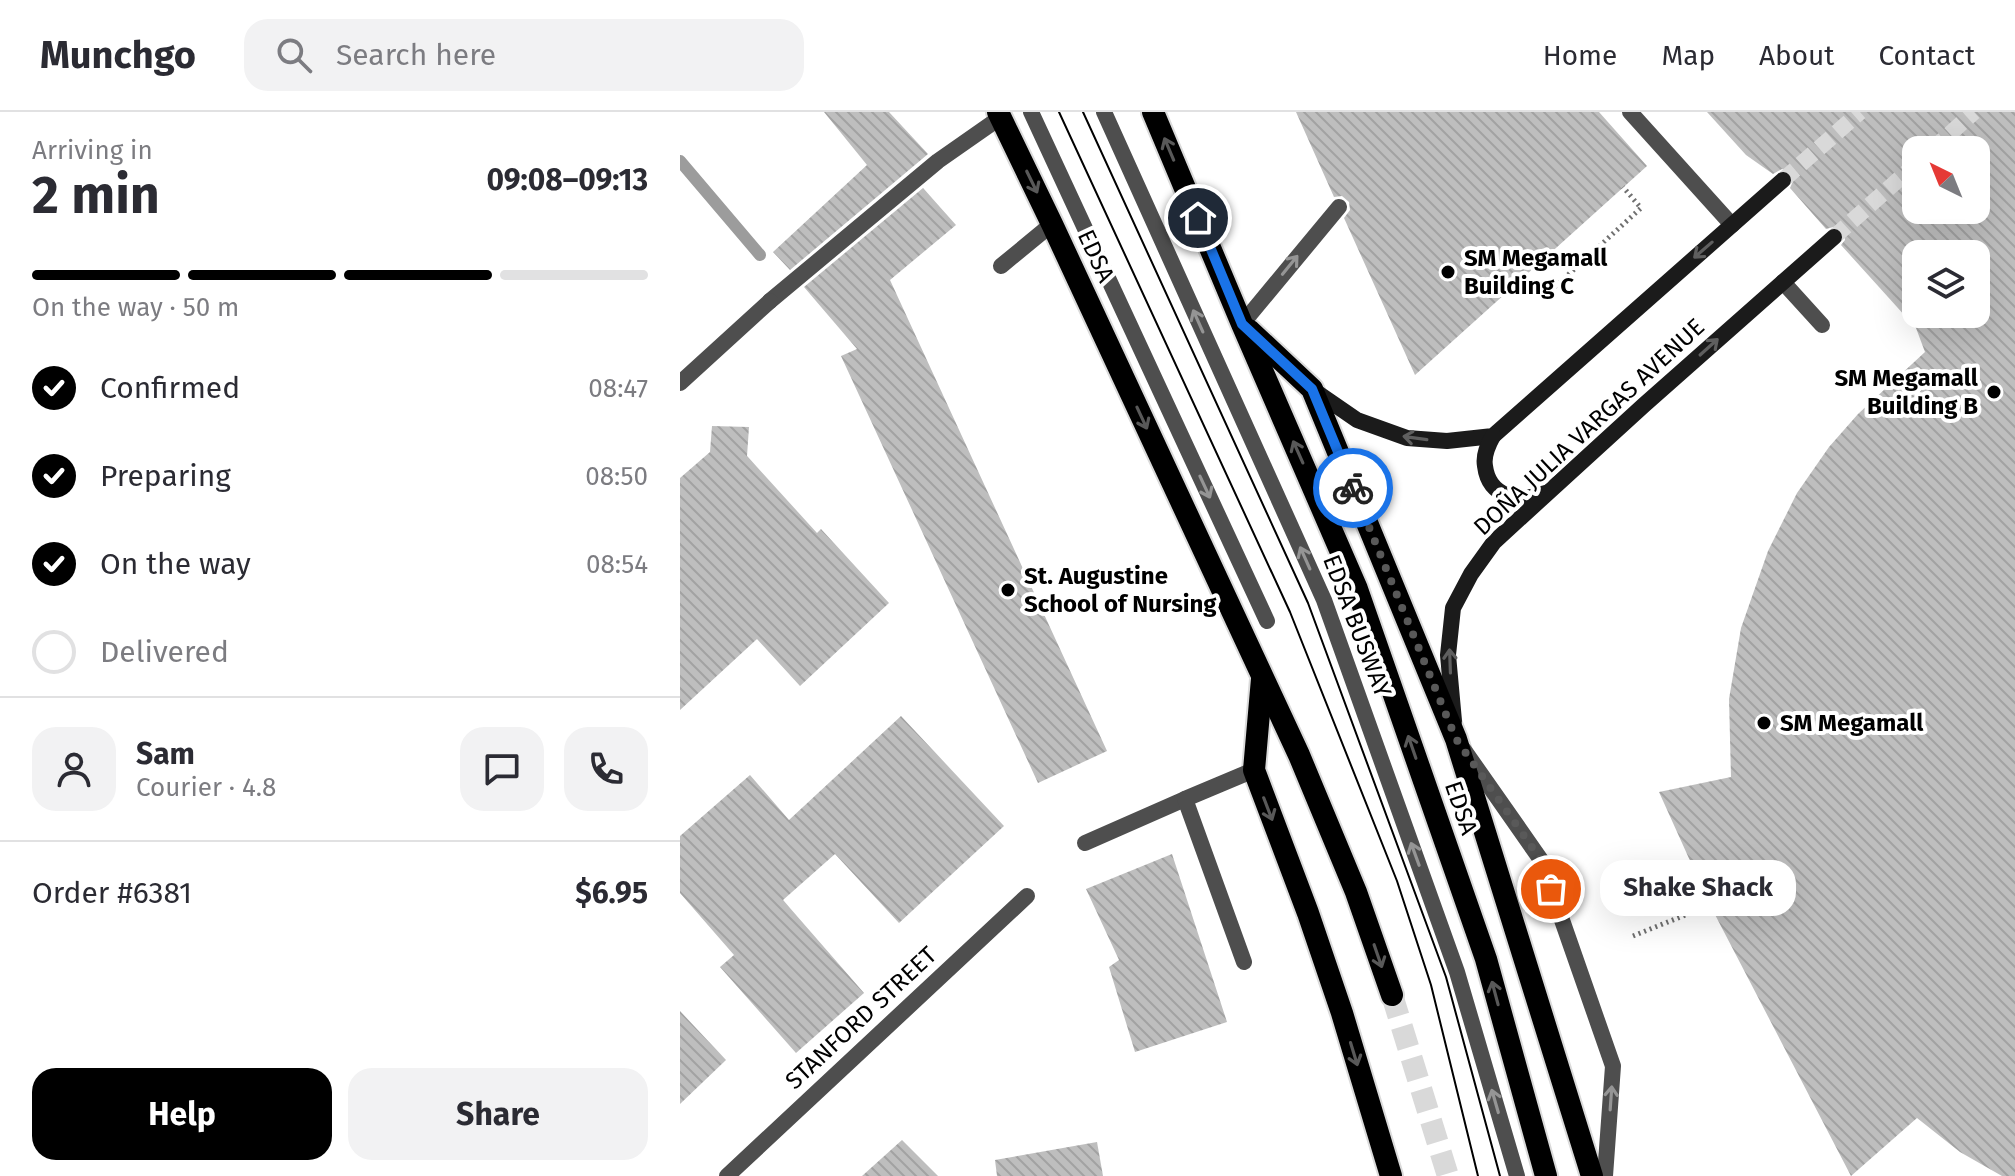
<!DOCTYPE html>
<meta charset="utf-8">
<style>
body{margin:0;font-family:"Fira Sans",sans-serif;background:#f2f2f3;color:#2b2b33;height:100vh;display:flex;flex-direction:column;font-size:30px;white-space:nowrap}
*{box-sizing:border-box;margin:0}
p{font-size:26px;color:#7c7c81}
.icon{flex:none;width:44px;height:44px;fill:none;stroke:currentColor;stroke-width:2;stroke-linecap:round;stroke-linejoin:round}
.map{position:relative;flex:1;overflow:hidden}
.side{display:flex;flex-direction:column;background:#fff;width:680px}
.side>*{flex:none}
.needle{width:52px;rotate:317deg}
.controls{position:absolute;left:1222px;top:24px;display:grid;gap:16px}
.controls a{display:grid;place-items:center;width:88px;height:88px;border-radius:16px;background:#fff;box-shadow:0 8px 32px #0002;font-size:40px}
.pin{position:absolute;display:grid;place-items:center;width:68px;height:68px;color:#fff;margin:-34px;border:4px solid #fff;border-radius:50%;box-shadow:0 2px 8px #0007}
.courier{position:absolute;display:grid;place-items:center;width:80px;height:80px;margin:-40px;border:6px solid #1a73e8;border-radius:50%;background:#fff;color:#222;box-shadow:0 2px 10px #0007}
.bubble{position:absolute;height:56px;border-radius:24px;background:#fff;box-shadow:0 8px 32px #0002;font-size:26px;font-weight:700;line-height:56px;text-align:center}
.overview em{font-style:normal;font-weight:700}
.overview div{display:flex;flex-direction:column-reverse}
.overview{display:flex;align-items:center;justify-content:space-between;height:136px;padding:0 32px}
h1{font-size:52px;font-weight:700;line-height:60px}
.bar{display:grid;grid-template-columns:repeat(4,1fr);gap:12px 8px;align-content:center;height:96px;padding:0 32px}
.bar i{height:10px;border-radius:6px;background:#e1e1e2}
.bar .selected{background:#000}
.bar p{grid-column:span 4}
.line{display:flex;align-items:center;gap:20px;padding:0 32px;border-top:2px solid #e1e1e2}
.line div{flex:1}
.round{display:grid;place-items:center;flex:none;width:84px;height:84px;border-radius:24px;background:#f2f2f3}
ol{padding:0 32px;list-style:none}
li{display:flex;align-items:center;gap:24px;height:88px}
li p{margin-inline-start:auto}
li .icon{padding:8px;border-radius:50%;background:#000;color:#fff;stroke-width:4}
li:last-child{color:#7c7c81}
li i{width:44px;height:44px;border:4px solid #e1e1e2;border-radius:50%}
.button{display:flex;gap:16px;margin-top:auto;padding:16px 32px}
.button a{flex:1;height:92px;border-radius:24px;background:#000;color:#fff;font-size:32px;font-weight:700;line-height:92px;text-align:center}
.button a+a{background:#f2f2f3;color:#2b2b33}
header{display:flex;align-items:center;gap:48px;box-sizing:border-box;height:112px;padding:0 40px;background:#fff;border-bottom:2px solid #e1e1e2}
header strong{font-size:38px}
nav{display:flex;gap:44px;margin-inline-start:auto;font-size:28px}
.search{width:560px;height:72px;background:#f2f2f3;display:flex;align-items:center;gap:20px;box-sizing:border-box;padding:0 28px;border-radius:24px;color:#7c7c81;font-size:30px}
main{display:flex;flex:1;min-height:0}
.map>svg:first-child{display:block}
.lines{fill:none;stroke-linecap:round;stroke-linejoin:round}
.stream{stroke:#9c9c9c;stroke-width:12}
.building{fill:url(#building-back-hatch);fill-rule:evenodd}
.secondary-tunnel{stroke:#d9d9d9;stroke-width:16;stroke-dasharray:16 8;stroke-linecap:butt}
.trunk-tunnel{stroke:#d9d9d9;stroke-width:22;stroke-dasharray:22 11;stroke-linecap:butt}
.trunk-casing{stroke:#dbdbdb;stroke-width:26}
.path{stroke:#707070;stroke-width:5;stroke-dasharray:2 4;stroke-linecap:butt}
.service{stroke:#4e4e4e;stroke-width:16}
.minor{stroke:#4e4e4e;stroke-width:16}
.secondary{stroke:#1b1b1b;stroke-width:16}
.trunk{stroke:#000;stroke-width:22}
.tram{stroke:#000;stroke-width:2}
.oneway{stroke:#595959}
.oneway2{stroke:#5f5f5f}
.oneway3{stroke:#959595}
.done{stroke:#595959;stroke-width:8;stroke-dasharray:0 14.4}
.route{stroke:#1a73e8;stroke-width:10}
.poi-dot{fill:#000;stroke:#fff;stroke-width:3}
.labels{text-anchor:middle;stroke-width:8;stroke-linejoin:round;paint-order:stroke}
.street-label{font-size:24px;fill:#000;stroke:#fff}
.poi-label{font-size:24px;font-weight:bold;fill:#000;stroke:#fff;text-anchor:start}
</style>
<header>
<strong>Munchgo</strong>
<div class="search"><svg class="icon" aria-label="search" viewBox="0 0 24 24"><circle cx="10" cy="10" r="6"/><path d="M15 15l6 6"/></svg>Search here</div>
<nav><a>Home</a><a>Map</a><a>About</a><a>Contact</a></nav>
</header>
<main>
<section class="side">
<div class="overview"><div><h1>2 min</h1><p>Arriving in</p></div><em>09:08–09:13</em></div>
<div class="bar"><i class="selected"></i><i class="selected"></i><i class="selected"></i><i></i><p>On the way · 50 m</p></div>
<ol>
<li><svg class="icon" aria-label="check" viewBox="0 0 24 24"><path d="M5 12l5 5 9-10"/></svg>Confirmed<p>08:47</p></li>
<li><svg class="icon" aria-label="check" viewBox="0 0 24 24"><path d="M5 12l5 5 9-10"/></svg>Preparing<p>08:50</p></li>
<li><svg class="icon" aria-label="check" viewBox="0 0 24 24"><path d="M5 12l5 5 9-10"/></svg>On the way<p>08:54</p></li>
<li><i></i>Delivered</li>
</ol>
<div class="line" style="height:144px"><a class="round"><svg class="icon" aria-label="person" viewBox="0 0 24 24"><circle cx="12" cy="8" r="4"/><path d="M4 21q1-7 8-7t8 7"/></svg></a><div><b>Sam</b><p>Courier · 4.8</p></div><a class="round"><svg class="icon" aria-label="chat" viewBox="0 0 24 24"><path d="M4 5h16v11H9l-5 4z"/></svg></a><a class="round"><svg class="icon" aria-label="phone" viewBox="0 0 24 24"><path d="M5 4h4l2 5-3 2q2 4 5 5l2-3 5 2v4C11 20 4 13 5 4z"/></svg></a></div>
<div class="line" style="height:104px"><div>Order #6381</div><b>$6.95</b></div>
<div class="button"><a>Help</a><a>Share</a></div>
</section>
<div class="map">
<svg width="1335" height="1064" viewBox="0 0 1335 1064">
<defs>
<pattern id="building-back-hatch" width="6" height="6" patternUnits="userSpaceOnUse" patternTransform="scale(2)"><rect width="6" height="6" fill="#bebebe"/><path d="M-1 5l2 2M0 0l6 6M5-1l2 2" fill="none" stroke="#a2a2a2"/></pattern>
</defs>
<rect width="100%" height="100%" fill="#fff"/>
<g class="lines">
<!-- stream -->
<polyline class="stream" points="0,49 80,143"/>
</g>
<!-- building -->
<g class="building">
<polygon points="144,0 209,0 248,42 110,158 93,140 187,53"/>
<polygon points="616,0 919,0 967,54 735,263 664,106 670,98 669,90 662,84 654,85"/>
<path d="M1027 0H1335V1064H1322L1280 1040 1237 1006 1171 1064 1030 793 979 680 1051 665 1049 587 1061 516 1088 439 1117 381 1149 335 1178 302 1245 240 1236 216 1161 133 1165 128 1163 118 1157 114 1146 117 1110 76 1114 67 1111 60 1102 57 1093 62 1066 43ZM1236 38H1296V98H1236ZM1236 142H1296V202H1236Z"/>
<polygon points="243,76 276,113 210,168 427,639 358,671 161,244 177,237 124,175"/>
<polygon points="32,314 69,315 67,344 137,421 141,417 209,491 120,574 77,527 0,598 0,366 30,340"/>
<polygon points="221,604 324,714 219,811 155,742 103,788 184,881 116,941 40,855 54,843 0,781 0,724 70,663 109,708"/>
<polygon points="492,742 547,910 455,940 429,855 439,848 406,777"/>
<polygon points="0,899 46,948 0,992"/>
<polygon points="222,1028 258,1064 182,1064"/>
<polygon points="417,1030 423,1064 317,1064 315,1048"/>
</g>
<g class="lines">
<!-- secondary-tunnel -->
<g class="secondary-tunnel">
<polyline points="1252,38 1294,0"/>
<polyline points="1103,68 1180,0"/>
<polyline points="1154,125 1236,52"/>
</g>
<!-- trunk-tunnel -->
<polyline class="trunk-tunnel" points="712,883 768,1064"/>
<!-- trunk casing -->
<g class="trunk-casing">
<g id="trunk">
<polyline points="318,0 372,112 619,643 676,780 712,883"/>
<polyline points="473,0 562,212 677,477 806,847 866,1064"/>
<polyline points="569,218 632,277 776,627 912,1064"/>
<polyline points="582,567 574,658 628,801 662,901 711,1064"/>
</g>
</g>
<!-- path -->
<g class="path">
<polyline points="866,183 961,96 943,75"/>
<polyline points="953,824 1030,793"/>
</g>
<!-- service -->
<g class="service">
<polyline points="351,0 587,509"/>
<polyline points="424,0 644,488 777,860 837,1064"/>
<polyline points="950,0 1052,113"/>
<polyline points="321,154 372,112"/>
<polyline points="1103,170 1142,213"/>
<polyline points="90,189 258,49 321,5"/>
<polyline points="562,212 659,95"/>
<polyline points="784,638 861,748 933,954 925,1064"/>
<polyline points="405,731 505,687"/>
<polyline points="564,850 505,687 574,658"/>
</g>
<!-- minor -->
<g class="minor">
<polyline points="0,271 90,189"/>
<polyline points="47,1064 347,784"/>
</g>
<!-- secondary -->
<g class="secondary">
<polyline points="632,277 677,308 727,326 767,329 813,324 1103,68"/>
<path d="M813 324C808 333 803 343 805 354 809 386 840 391 865 381"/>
<polyline points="774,609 768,543 773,496 791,462 814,430 964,293 1154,125"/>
</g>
<!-- trunk -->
<use href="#trunk" class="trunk"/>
<!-- tram -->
<g class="tram">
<polyline points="379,0 610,500 717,769 751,873 798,1064"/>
<polyline points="403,0 628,491 766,865 820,1064"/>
</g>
</g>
<!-- one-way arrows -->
<defs><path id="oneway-shaft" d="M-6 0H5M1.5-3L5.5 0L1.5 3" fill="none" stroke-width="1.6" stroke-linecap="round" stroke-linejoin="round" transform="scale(2)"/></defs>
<g class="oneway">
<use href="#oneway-shaft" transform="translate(489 37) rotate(-113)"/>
<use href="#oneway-shaft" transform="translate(352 70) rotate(64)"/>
<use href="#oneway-shaft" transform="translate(462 306) rotate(65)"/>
<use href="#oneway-shaft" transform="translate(618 340) rotate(-114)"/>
<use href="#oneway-shaft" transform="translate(732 635) rotate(-109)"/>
<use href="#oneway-shaft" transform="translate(588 697) rotate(69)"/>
<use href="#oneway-shaft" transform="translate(698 844) rotate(71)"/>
<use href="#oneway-shaft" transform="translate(815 881) rotate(-105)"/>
<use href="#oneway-shaft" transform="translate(674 942) rotate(73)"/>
</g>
<g class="oneway2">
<use href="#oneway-shaft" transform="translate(1023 138) rotate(139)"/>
<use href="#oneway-shaft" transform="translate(1029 235) rotate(-42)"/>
<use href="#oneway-shaft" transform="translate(735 326) rotate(-172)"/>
<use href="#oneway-shaft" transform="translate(770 549) rotate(-92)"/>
</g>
<g class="oneway3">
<use href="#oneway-shaft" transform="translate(610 153) rotate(-51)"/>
<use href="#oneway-shaft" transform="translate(518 209) rotate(-114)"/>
<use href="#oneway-shaft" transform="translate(525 375) rotate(65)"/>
<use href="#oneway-shaft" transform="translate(625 446) rotate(-114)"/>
<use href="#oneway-shaft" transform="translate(735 742) rotate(-110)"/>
<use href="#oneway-shaft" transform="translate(931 986) rotate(-86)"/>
<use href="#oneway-shaft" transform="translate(815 989) rotate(-106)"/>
</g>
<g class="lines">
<!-- done -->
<polyline class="done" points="673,376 776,627 861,748 871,777"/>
<!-- route -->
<polyline class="route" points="518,106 562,212 632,277 673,376"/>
</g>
<!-- markers -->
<g class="poi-dot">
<circle cx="768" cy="160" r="8"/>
<circle cx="1314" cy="280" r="8"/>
<circle cx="328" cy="478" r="8"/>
<circle cx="1084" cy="611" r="8"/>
</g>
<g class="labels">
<!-- street labels -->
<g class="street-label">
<text transform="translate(416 144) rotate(65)" y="8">EDSA</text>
<text transform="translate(909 315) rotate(-43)" y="8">DOÑA JULIA VARGAS AVENUE</text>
<text transform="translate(677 514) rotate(69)" y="8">EDSA BUSWAY</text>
<text transform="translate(781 696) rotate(71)" y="8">EDSA</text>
<text transform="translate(181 906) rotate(-43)" y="8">STANFORD STREET</text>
</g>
<!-- poi labels -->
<g class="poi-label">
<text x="784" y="154">SM Megamall<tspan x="784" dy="28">Building C</tspan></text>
<text x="1298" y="274" text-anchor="end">SM Megamall<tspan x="1298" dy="28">Building B</tspan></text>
<text x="344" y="472">St. Augustine<tspan x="344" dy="28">School of Nursing</tspan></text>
<text x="1100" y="619">SM Megamall</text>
</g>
</g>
</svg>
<div class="controls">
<a><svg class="needle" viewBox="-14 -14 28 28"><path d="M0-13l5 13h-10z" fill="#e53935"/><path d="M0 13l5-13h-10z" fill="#7c7c81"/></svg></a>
<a><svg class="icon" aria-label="layers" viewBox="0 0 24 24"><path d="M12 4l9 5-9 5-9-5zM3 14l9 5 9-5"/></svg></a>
</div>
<div class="pin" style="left:871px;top:777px;background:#ea580c"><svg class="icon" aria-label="bag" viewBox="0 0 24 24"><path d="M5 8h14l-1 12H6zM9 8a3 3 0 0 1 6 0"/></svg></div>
<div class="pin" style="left:518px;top:106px;background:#1f2937"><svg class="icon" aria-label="home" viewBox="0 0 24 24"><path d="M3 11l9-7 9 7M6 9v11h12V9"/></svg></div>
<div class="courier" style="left:673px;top:376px"><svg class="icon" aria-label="bike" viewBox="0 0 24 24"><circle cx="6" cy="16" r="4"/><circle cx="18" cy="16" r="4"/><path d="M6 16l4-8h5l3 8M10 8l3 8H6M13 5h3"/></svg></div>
<div class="bubble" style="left:920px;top:748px;width:196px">Shake Shack</div>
</div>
</main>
